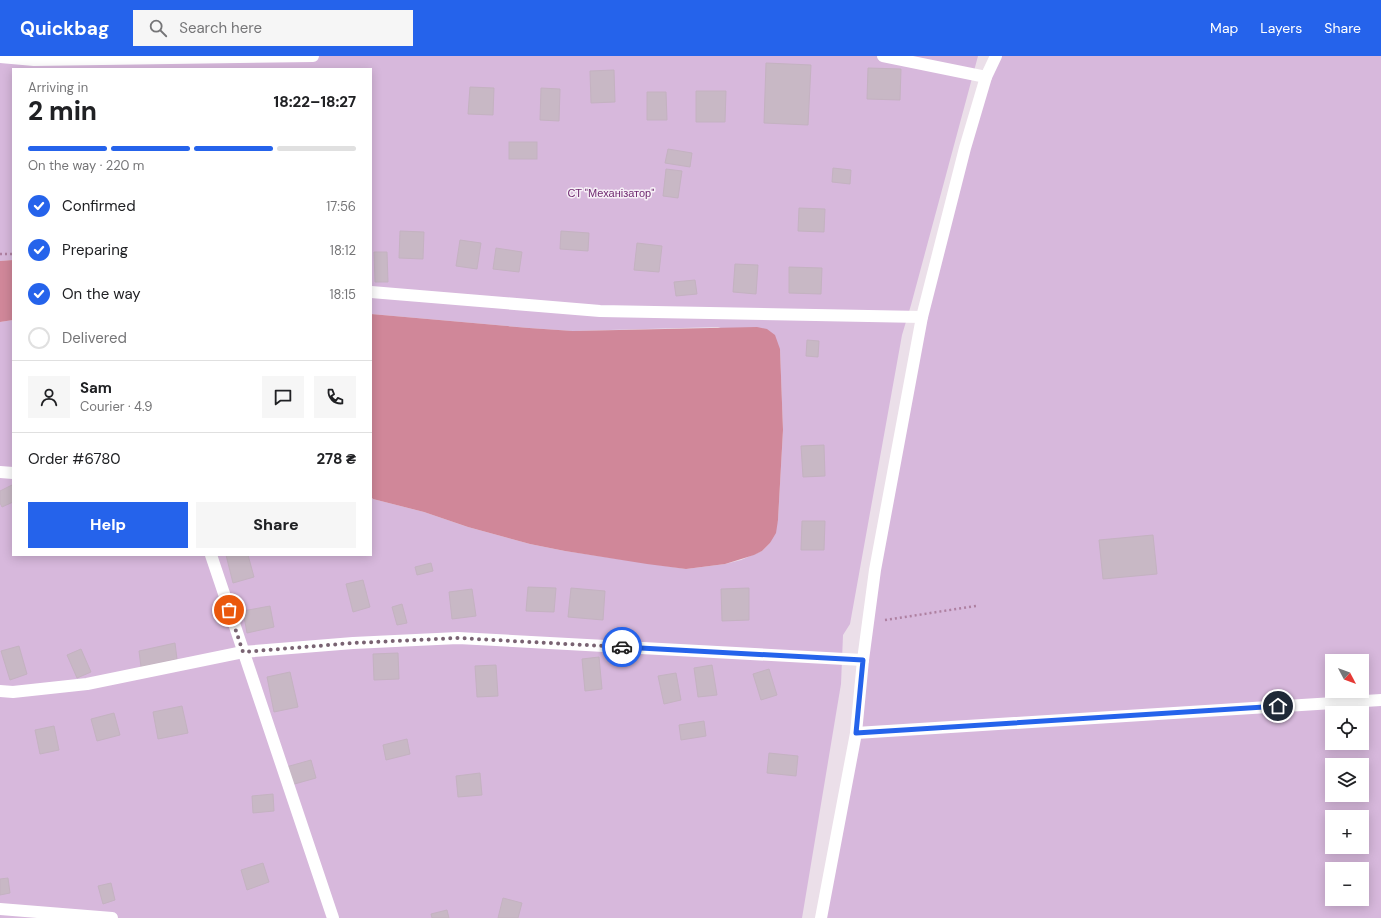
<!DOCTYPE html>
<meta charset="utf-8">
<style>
body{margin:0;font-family:"DM Sans",sans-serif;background:#f6f6f6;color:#202124;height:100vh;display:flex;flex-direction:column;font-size:15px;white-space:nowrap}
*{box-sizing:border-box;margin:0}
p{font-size:13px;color:#757577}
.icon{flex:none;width:22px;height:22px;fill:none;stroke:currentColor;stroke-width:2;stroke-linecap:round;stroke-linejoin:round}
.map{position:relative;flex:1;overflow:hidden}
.side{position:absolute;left:12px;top:12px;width:360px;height:488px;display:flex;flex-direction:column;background:#fff;border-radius:0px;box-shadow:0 2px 10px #0003}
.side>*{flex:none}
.needle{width:26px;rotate:131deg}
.fabs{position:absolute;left:1325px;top:598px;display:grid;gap:8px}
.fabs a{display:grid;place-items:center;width:44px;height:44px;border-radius:0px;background:#fff;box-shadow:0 2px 10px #0003;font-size:20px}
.pin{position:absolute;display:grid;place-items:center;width:34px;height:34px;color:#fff;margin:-17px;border:2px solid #fff;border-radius:50%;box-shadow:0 1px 4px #0007}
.courier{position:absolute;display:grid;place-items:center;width:40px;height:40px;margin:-20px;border:3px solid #2563eb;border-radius:50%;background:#fff;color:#222;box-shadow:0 1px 5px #0007}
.headline em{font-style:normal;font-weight:800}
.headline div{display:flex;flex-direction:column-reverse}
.headline{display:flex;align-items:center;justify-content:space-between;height:68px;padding:0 16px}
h1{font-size:26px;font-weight:800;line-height:30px}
.bar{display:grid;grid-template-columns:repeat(4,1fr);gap:6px 4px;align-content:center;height:48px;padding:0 16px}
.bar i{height:5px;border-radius:3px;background:#e0e0e0}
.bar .active{background:#2563eb}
.bar p{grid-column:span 4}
.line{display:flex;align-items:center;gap:10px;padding:0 16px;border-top:1px solid #e0e0e0}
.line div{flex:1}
.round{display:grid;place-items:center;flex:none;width:42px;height:42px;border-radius:0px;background:#f6f6f6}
ol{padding:0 16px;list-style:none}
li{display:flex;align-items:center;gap:12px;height:44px}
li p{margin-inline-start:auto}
li .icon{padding:4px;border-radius:50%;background:#2563eb;color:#fff;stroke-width:4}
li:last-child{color:#757577}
li i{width:22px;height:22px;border:2px solid #e0e0e0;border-radius:50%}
.button{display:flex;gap:8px;margin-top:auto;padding:8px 16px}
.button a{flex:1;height:46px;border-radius:0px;background:#2563eb;color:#fff;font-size:16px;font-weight:800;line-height:46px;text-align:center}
.button a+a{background:#f6f6f6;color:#202124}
header{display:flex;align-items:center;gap:24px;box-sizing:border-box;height:56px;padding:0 20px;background:#2563eb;color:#fff}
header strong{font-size:19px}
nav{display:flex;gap:22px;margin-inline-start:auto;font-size:14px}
.search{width:280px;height:36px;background:#f6f6f6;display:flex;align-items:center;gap:10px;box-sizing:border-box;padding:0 14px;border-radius:0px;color:#757577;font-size:15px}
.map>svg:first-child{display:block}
.green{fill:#d7b8dc;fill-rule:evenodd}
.water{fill:#d08799}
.building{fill:#c8b8c5;stroke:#c4b2c1}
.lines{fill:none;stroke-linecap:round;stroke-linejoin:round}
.path{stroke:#ae80a1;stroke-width:2.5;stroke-dasharray:2 3;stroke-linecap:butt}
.lane{stroke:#fff;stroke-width:12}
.street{stroke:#fff;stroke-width:12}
.done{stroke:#796372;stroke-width:4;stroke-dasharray:0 7.2}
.route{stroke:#2563eb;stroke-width:5}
.labels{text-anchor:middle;stroke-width:3;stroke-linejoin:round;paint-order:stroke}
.park-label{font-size:11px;fill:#702b71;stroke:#f7f0f7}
</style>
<header>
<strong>Quickbag</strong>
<div class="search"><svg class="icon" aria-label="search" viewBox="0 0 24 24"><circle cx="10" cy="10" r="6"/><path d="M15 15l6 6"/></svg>Search here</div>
<nav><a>Map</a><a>Layers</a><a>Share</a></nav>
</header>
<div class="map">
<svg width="1381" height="862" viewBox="0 0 1381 862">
<rect width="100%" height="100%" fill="#ebdfe9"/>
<!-- green -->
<g class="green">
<polygon points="0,0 978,0 911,249 902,279 850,568 843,579 841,628 802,862 0,862 0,266 13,264 13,499 371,499 371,441 373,443 424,456 468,471 530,488 565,495 686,513 725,508 741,504 762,495 770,487 778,464 783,374 780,293 718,271 573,275 529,272 371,258 371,13 13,13 13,204 0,205"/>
<path d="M996 0H1381V862H821L863 604 922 261ZM1332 605H1362V635H1332ZM1332 657H1362V687H1332ZM1332 709H1362V739H1332ZM1332 761H1362V791H1332ZM1332 813H1362V843H1332Z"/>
</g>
<!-- water -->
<g class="water">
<polygon points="13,204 13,264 0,266 0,205"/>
<polygon points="371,258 529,272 573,275 757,271 767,273 775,279 780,293 783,374 778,464 776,477 770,487 762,495 754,499 725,508 686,513 647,508 565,495 530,488 468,471 424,456 373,443 371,441"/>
</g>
<!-- building -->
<g class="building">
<polygon points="766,7 811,9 808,69 764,67"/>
<polygon points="868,12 901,13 900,44 867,43"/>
<polygon points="614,14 615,46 591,47 590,15"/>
<polygon points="470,31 494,32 493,59 468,58"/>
<polygon points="541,32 560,33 559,65 540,64"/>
<polygon points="696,35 726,35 725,66 696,66"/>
<polygon points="647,36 666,36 667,64 647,64"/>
<rect x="509" y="86" width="28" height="17"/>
<polygon points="668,93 692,97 690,111 665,107"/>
<polygon points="833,112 851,114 850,128 832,126"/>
<polygon points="666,113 682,115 678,142 663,140"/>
<polygon points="799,152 825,153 824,176 798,175"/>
<polygon points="400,175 424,176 423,203 399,202"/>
<polygon points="561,175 589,177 588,195 560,193"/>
<polygon points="460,184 481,187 477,213 456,210"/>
<polygon points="637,187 662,190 659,216 634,214"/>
<polygon points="496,192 522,196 519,216 493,213"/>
<polygon points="374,196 387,196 388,226 375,226"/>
<polygon points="735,208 758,209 756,238 733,236"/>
<polygon points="789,211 822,212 821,238 789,237"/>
<polygon points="695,224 697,238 676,240 674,226"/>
<polygon points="807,284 819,285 818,301 806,300"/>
<polygon points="824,389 825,420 803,421 801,390"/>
<polygon points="12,429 13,432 13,446 2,451 0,447 0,435"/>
<polygon points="802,465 825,465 824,494 801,494"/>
<polygon points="1153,479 1157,518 1103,523 1099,484"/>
<polygon points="226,499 248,499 254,521 233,527"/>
<polygon points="431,507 433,515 417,519 415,511"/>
<polygon points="363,524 370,551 353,556 346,528"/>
<polygon points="528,531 556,532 554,556 526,555"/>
<polygon points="571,532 605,535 603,564 568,561"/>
<polygon points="749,532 749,564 722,565 721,533"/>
<polygon points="472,533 476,560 452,563 449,536"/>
<polygon points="402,548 407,567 397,569 392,551"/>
<polygon points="270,550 274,571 247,577 243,555"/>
<polygon points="175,587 177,603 141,611 139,595"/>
<polygon points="19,590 27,618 10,624 1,595"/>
<polygon points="81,593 91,616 77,622 67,599"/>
<polygon points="398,597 399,623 374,624 373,598"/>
<polygon points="599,601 602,633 585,635 582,603"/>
<polygon points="496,609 498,640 477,641 475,610"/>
<polygon points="712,609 717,639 698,641 694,612"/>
<polygon points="769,613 777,639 761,644 753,618"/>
<polygon points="290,616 298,651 274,656 267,621"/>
<polygon points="676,617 681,644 664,648 658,620"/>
<polygon points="182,650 188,677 158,683 153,656"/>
<polygon points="114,657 120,679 97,685 91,663"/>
<polygon points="704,665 706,680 681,684 679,669"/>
<polygon points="54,670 59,694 40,698 35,674"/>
<polygon points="407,683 410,698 386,704 383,689"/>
<polygon points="769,697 798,700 796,720 767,717"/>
<polygon points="311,704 316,722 291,729 286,711"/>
<polygon points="480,717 482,739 458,741 456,720"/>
<polygon points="273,738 274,755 253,757 252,740"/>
<polygon points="263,807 269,826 247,834 241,814"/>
<polygon points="8,822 10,837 0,839 0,823"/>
<polygon points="111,827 115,844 103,848 98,830"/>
<polygon points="503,842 522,847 518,862 498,862"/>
<polygon points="447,854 449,862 432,862 431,858"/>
</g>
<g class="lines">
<!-- path -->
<g class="path">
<polyline points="0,198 13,198"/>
<polyline points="885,564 976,550"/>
</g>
<!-- lane -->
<g class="lane">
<polyline points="883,0 986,21"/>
<polyline points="0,1 34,4 313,0"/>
<polyline points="371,236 600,255 922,261"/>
<polyline points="0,416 13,417"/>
<polyline points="211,499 333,862"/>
<polyline points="0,635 13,636 87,628 243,596 353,587 458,582 863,604"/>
<polyline points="0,853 112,862"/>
</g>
<!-- street -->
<g class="street">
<polyline points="856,677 1381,644"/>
<polyline points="821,862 856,677 863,604 875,514 922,261 965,92 986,21 996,0"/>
</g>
</g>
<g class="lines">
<!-- done -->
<polyline class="done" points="229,554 243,596 353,587 458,582 622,591"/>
<!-- route -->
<polyline class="route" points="622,591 863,604 856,677 1278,650"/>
</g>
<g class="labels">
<!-- park labels -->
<g class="park-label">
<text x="611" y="141">СТ "Механізатор"</text>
</g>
</g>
</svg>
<div class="fabs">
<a><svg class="needle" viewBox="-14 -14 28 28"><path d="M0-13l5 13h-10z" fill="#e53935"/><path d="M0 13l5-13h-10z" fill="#757577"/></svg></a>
<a><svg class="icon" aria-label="locate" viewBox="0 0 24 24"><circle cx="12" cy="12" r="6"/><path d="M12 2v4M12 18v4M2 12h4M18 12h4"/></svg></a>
<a><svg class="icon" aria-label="layers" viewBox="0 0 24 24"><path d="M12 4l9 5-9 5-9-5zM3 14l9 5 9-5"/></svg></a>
<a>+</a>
<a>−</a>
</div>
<div class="pin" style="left:229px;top:554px;background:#ea580c"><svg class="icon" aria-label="bag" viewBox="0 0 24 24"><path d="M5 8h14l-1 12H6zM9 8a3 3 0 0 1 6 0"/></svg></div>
<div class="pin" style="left:1278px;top:650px;background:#1f2937"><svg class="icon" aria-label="home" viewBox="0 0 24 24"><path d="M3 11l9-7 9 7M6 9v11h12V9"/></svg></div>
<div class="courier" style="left:622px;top:591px"><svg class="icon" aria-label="car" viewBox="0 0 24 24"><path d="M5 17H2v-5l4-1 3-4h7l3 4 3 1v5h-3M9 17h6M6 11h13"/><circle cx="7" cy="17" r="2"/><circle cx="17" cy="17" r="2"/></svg></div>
<section class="side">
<div class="headline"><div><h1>2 min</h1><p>Arriving in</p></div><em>18:22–18:27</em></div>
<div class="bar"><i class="active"></i><i class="active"></i><i class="active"></i><i></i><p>On the way · 220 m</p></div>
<ol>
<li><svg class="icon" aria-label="check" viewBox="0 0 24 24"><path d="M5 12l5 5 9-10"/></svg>Confirmed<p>17:56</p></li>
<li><svg class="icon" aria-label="check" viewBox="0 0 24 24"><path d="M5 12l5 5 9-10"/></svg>Preparing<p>18:12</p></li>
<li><svg class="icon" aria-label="check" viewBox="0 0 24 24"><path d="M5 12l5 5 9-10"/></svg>On the way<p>18:15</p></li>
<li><i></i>Delivered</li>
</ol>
<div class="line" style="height:72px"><a class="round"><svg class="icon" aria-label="person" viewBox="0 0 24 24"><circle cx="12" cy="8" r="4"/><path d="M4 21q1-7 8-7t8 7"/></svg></a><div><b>Sam</b><p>Courier · 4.9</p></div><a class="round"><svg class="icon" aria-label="chat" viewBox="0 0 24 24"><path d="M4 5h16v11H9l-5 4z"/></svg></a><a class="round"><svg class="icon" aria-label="phone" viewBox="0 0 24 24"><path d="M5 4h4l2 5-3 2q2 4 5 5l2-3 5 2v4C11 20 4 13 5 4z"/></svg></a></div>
<div class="line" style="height:52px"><div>Order #6780</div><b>278 ₴</b></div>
<div class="button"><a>Help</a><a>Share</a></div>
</section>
</div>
